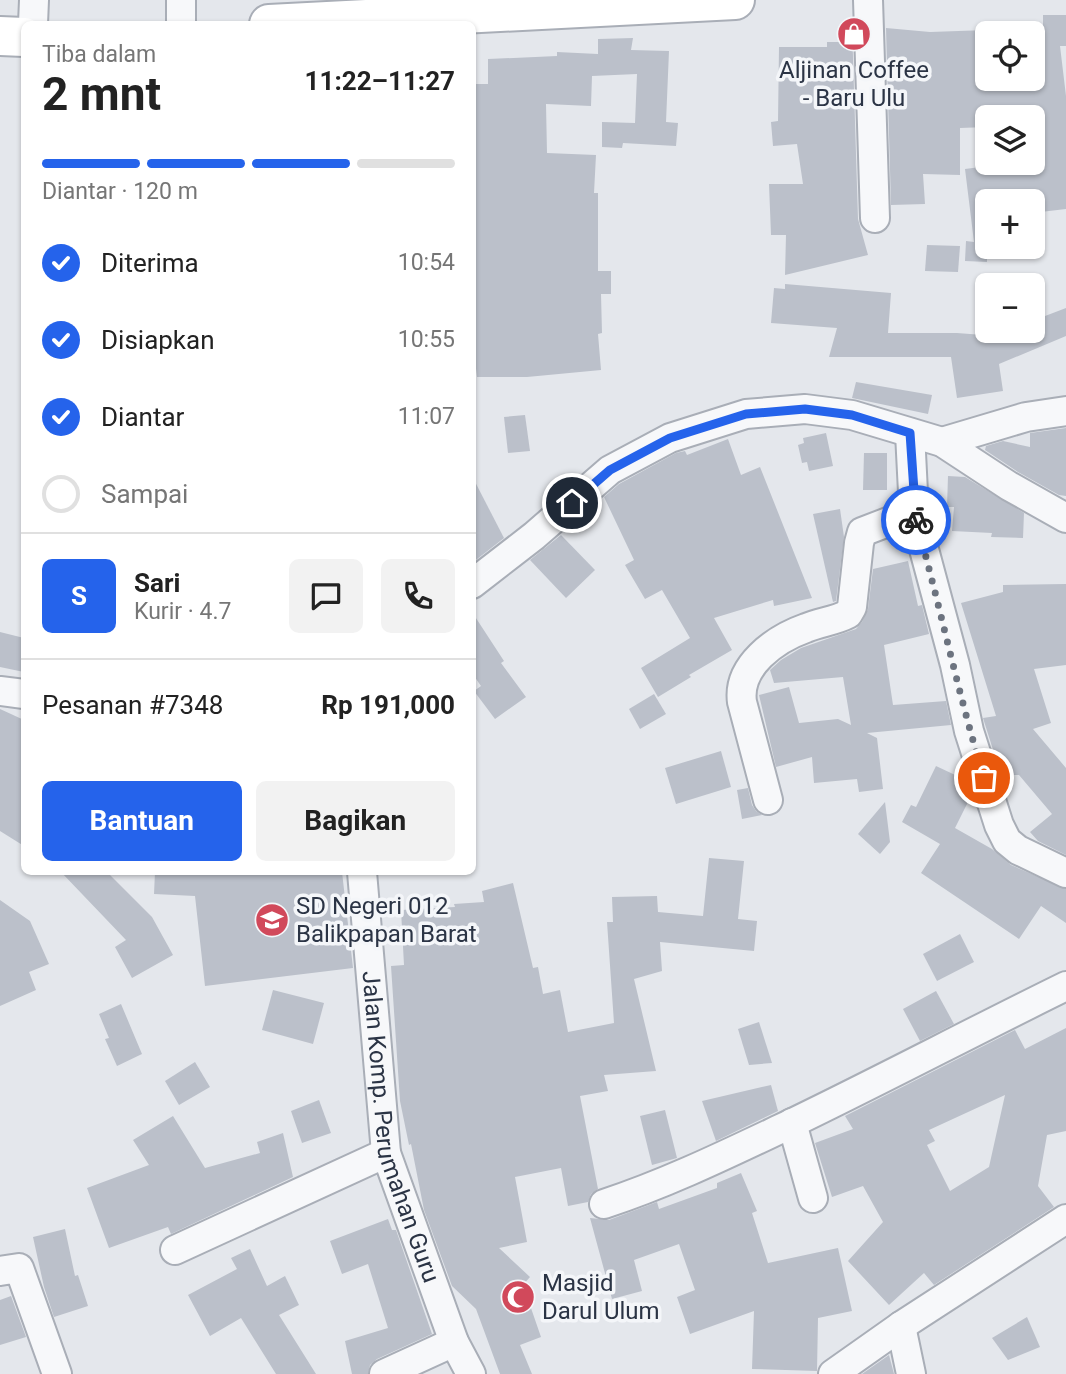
<!DOCTYPE html>
<html lang="id">
<meta charset="utf-8">
<style>
body{margin:0;font-family:Roboto,sans-serif;background:#f2f2f2;color:#222;height:100vh;display:flex;flex-direction:column;font-size:26px;white-space:nowrap}
*{box-sizing:border-box;margin:0}
p{font-size:23px;color:#767676}
.icon{flex:none;width:38px;height:38px;fill:none;stroke:currentColor;stroke-width:2;stroke-linecap:round;stroke-linejoin:round}
.map{position:relative;flex:1;overflow:hidden}
.panel{position:absolute;left:21px;top:21px;width:455px;height:854px;display:flex;flex-direction:column;background:#fff;border-radius:10px;box-shadow:0 2px 5px #0004}
.panel>*{flex:none}
.fabs{position:absolute;left:975px;top:21px;display:grid;gap:14px}
.fabs a{display:grid;place-items:center;width:70px;height:70px;border-radius:10px;background:#fff;box-shadow:0 2px 5px #0004;font-size:35px}
.pin{position:absolute;display:grid;place-items:center;width:60px;height:60px;color:#fff;margin:-30px;border:4px solid #fff;border-radius:50%;box-shadow:0 2px 7px #0007}
.courier{position:absolute;display:grid;place-items:center;width:70px;height:70px;margin:-35px;border:5px solid #2563eb;border-radius:50%;background:#fff;color:#222;box-shadow:0 2px 9px #0007}
.summary em{font-style:normal;font-weight:700}
.summary div{display:flex;flex-direction:column-reverse}
.summary{display:flex;align-items:center;justify-content:space-between;height:119px;padding:0 21px}
h1{font-size:46px;font-weight:700;line-height:52px}
.bar{display:grid;grid-template-columns:repeat(4,1fr);gap:10px 7px;align-content:center;height:84px;padding:0 21px}
.bar i{height:9px;border-radius:5px;background:#e0e0e0}
.bar .selected{background:#2563eb}
.bar p{grid-column:span 4}
.line{display:flex;align-items:center;gap:18px;padding:0 21px;border-top:2px solid #e0e0e0}
.line div{flex:1}
.round{display:grid;place-items:center;flex:none;width:74px;height:74px;border-radius:10px;background:#f2f2f2}
ol{padding:0 21px;list-style:none}
li{display:flex;align-items:center;gap:21px;height:77px}
li p{margin-inline-start:auto}
li .icon{padding:7px;border-radius:50%;background:#2563eb;color:#fff;stroke-width:4}
li:last-child{color:#767676}
li i{width:38px;height:38px;border:4px solid #e0e0e0;border-radius:50%}
.action{display:flex;gap:14px;margin-top:auto;padding:14px 21px}
.action a{flex:1;height:80px;border-radius:10px;background:#2563eb;color:#fff;font-size:28px;font-weight:700;line-height:80px;text-align:center}
.action a+a{background:#f2f2f2;color:#222}
.map>svg:first-child{display:block}
.building{fill:#bbc0ca;fill-rule:evenodd}
.lines{fill:none;stroke-linecap:round;stroke-linejoin:round}
.street-casing{stroke:#a9aeb7;stroke-width:32}
.secondary-casing{stroke:#a9aeb7;stroke-width:42}
.street{stroke:#f7f8fa;stroke-width:28}
.secondary{stroke:#fff;stroke-width:38}
.done{stroke:#6c737f;stroke-width:7;stroke-dasharray:0 12.6}
.route{stroke:#2563eb;stroke-width:9}
.labels{text-anchor:middle;stroke-width:7;stroke-linejoin:round;paint-order:stroke}
.poi-label{font-size:24px;fill:#2b3445;stroke:#f4f6f9;text-anchor:start}
.street-label{font-size:24px;fill:#2b3445;stroke:#f4f6f9}
</style>
<div class="map">
<svg width="1066" height="1374" viewBox="0 0 1066 1374">
<rect width="100%" height="100%" fill="#e4e7ec"/>
<!-- building -->
<g class="building">
<polygon points="1043,15 1066,15 1066,46 1060,46 1066,96 1066,209 1032,213 1032,201 987,201 987,262 965,261 966,241 974,242 965,169 1011,163 1032,163 1032,117 987,117 987,127 960,128 960,175 923,174 925,204 891,205 886,28 930,32 987,30 987,79 1043,79"/>
<polygon points="844,25 852,25 858,219 868,255 785,275 786,235 771,235 769,184 803,184 797,144 773,146 771,122 778,121 779,47 827,47 827,42 845,42"/>
<polygon points="633,38 631,50 669,51 666,122 678,123 676,146 623,143 622,148 602,147 602,122 635,123 637,74 592,76 591,106 546,104 547,153 596,155 594,193 598,193 598,271 611,271 611,294 601,294 602,333 598,334 601,370 527,377 477,377 472,335 472,254 475,254 472,226 472,202 475,202 472,84 488,84 488,59 557,56 557,52 598,54 598,39"/>
<polygon points="927,245 960,246 958,272 925,271"/>
<polygon points="785,284 891,293 888,333 957,333 996,336 1010,331 1032,331 1032,321 1066,308 1066,336 999,364 1003,391 957,398 951,357 829,357 837,328 771,323 774,288 785,289"/>
<polygon points="856,382 932,395 928,414 852,398"/>
<polygon points="525,415 530,451 508,453 504,417"/>
<polygon points="1066,428 1066,496 1059,495 1018,472 985,450 986,446 1003,441 1030,447 1030,433"/>
<polygon points="826,433 833,466 809,471 807,462 802,463 798,445 804,443 803,438"/>
<polygon points="728,439 741,475 760,467 812,598 774,606 773,600 714,618 732,650 689,675 691,677 658,697 641,668 690,638 662,590 645,599 625,565 634,560 604,497 619,484 676,453 685,451 687,455"/>
<polygon points="864,453 887,453 887,490 863,490"/>
<polygon points="472,476 504,538 472,563"/>
<polygon points="948,476 965,477 1024,513 1023,538 991,537 992,533 952,531 954,507 947,507"/>
<polygon points="840,509 844,537 836,601 833,602 813,514"/>
<polygon points="561,535 595,570 566,598 530,560"/>
<polygon points="908,561 918,606 922,605 929,634 884,645 893,705 946,701 951,725 867,733 877,738 883,789 859,792 857,779 814,783 812,757 776,767 759,695 789,687 799,723 838,719 851,725 843,677 774,683 770,670 781,660 801,648 856,629 862,622 868,609 873,569"/>
<polygon points="1066,584 1066,665 1034,669 1051,723 1033,729 1066,768 1066,855 1038,841 1030,832 1052,814 1019,775 1001,775 983,718 996,716 961,603 1003,592 1003,585"/>
<polygon points="472,612 504,661 501,663 526,697 495,719 474,691 481,686 472,673"/>
<polygon points="0,632 24,638 24,672 0,667"/>
<polygon points="654,694 666,714 640,729 629,709"/>
<polygon points="0,709 24,720 24,846 0,831"/>
<polygon points="721,751 731,787 676,804 665,768"/>
<polygon points="936,766 968,781 972,794 955,828 992,849 1011,865 1066,889 1066,923 1041,906 1019,939 921,873 940,844 902,822 911,805 916,807"/>
<polygon points="748,788 752,805 756,811 762,815 742,819 737,790"/>
<polygon points="885,802 890,842 880,854 858,834"/>
<polygon points="709,858 744,861 738,919 757,921 754,951 660,942 662,971 634,979 656,1071 604,1075 608,1091 580,1096 598,1189 591,1194 588,1202 568,1206 561,1168 515,1177 527,1242 499,1248 530,1277 523,1285 541,1337 520,1345 532,1374 500,1374 476,1309 452,1286 424,1210 411,1144 409,1145 400,1101 391,966 404,965 401,910 455,907 454,904 484,902 482,891 513,883 533,968 538,967 543,994 560,990 568,1032 614,1023 607,922 613,922 612,897 657,896 658,912 703,916"/>
<polygon points="61,872 107,872 152,917 173,955 132,978 115,947 126,940"/>
<polygon points="155,872 342,872 353,968 205,986 195,896 154,894"/>
<polygon points="0,900 30,921 49,964 29,972 36,990 0,1006"/>
<polygon points="960,934 974,962 937,981 923,954"/>
<polygon points="273,990 324,1003 313,1044 262,1030"/>
<polygon points="936,991 954,1024 920,1041 903,1009"/>
<polygon points="121,1004 142,1054 117,1066 105,1039 109,1038 99,1014"/>
<polygon points="759,1022 772,1063 749,1065 738,1029"/>
<path d="M1066 1028V1131L1047 1135 1038 1186 1054 1207 934 1285 924 1273 889 1305 848 1261 883 1222 863 1186 832 1197 815 1143 853 1129 845 1116 1015 1030 1025 1049ZM1005 1095 989 1167 950 1191 927 1145 935 1141 929 1130Z"/>
<polygon points="195,1062 210,1087 179,1105 165,1081"/>
<polygon points="771,1085 778,1111 716,1141 702,1101"/>
<polygon points="319,1100 331,1133 302,1143 291,1111"/>
<polygon points="665,1110 677,1158 652,1165 640,1116"/>
<polygon points="173,1116 205,1168 260,1153 257,1142 283,1133 293,1177 171,1234 168,1227 109,1248 87,1188 149,1165 133,1140"/>
<polygon points="741,1173 757,1211 752,1213 768,1263 838,1248 852,1311 818,1318 817,1371 752,1369 754,1311 690,1334 677,1297 695,1290 679,1244 634,1260 642,1291 612,1299 590,1218 609,1220 657,1202 659,1209 717,1188 717,1183"/>
<polygon points="388,1219 392,1230 396,1230 432,1334 377,1359 370,1365 368,1374 352,1374 345,1341 388,1328 368,1264 342,1274 330,1241"/>
<polygon points="65,1229 75,1276 78,1275 88,1306 54,1317 44,1287 33,1237"/>
<polygon points="250,1249 267,1286 285,1276 299,1305 279,1315 316,1374 276,1374 241,1318 210,1336 188,1295 237,1269 231,1258"/>
<polygon points="11,1296 26,1337 0,1345 0,1300"/>
<polygon points="1027,1317 1040,1347 1008,1360 992,1338"/>
<polygon points="889,1355 894,1374 862,1374"/>
</g>
<g class="lines">
<!-- street casing -->
<g class="street-casing">
<g id="street">
<polyline points="868,0 875,218"/>
<polyline points="33,24 34,0"/>
<polyline points="181,24 181,0"/>
<polyline points="910,433 914,512 955,665 969,731 999,825 1007,841 1018,850 1066,873"/>
<polyline points="942,442 1026,417 1066,411"/>
<polyline points="472,584 534,536 610,470 670,438 746,414 805,409 852,415 942,442 1009,486 1066,518"/>
<polyline points="0,691 24,694"/>
<path d="M768 800 742 702C737 666 775 639 806 628 820 622 835 621 848 614L852 607 859 543 862 532 914 512"/>
<path id="s1" d="M362 872 386 1153 454 1342 471 1374"/>
<polyline points="792,1123 813,1198"/>
<path d="M604 1204C665 1184 723 1156 780 1129 876 1083 970 1033 1066 986"/>
<polyline points="175,1250 386,1153"/>
<polyline points="0,1271 19,1268 57,1374"/>
<polyline points="901,1326 911,1374"/>
<polyline points="384,1374 454,1342"/>
<polyline points="833,1374 901,1326 1066,1219"/>
</g>
</g>
<!-- secondary casing -->
<g class="secondary-casing">
<g id="secondary">
<polyline points="269,24 735,0"/>
<polyline points="0,36 24,37"/>
</g>
</g>
<!-- street -->
<use href="#street" class="street"/>
<!-- secondary -->
<use href="#secondary" class="secondary"/>
</g>
<g class="lines">
<!-- done -->
<path class="done" d="M916 520C940 606 958 693 984 778"/>
<!-- route -->
<polyline class="route" points="572,503 610,470 670,438 746,414 805,409 852,415 910,433 916,520"/>
</g>
<!-- icons -->
<defs>
<g id="shop-disc" transform="scale(1.75)"><circle r="9.5" fill="#d1495b" stroke="#f4f6f9"/><path d="M-5-2.5h2.3a2.7 3.5 0 0 1 5.4 0H5L5.5 6h-11ZM-1.5-2.5h3a1.5 2.3 0 0 0-3 0Z" fill="#fff"/></g>
<g id="school-disc" transform="scale(1.75)"><circle r="9.5" fill="#d1495b" stroke="#f4f6f9"/><path d="M0-5L7-2L0 1L-7-2ZM-4 1L0 2.5L4 1V4Q0 6-4 4Z" fill="#fff"/></g>
<g id="mosque-disc" transform="scale(1.75)"><circle r="9.5" fill="#d1495b" stroke="#f4f6f9"/><path d="M3.5-4.9A6 6 0 1 0 3.5 4.9A5 5 0 1 1 3.5-4.9Z" fill="#fff"/></g>
</defs>
<g fill-rule="evenodd">
<use href="#shop-disc" x="854" y="34"/>
<use href="#school-disc" x="272" y="920"/>
<use href="#mosque-disc" x="518" y="1297"/>
</g>
<g class="labels">
<!-- poi labels -->
<g class="poi-label">
<text x="854" y="78" text-anchor="middle">Aljinan Coffee<tspan x="854" dy="28">- Baru Ulu</tspan></text>
<text x="296" y="914">SD Negeri 012<tspan x="296" dy="28">Balikpapan Barat</tspan></text>
<text x="542" y="1291">Masjid<tspan x="542" dy="28">Darul Ulum</tspan></text>
</g>
<!-- street labels -->
<g class="street-label">
<text dy="8" stroke="none"><textPath href="#s1" startOffset="259">Jalan Komp. Perumahan Guru</textPath></text>
</g>
</g>
</svg>
<div class="fabs">
<a><svg class="icon" aria-label="locate" viewBox="0 0 24 24"><circle cx="12" cy="12" r="6"/><path d="M12 2v4M12 18v4M2 12h4M18 12h4"/></svg></a>
<a><svg class="icon" aria-label="layers" viewBox="0 0 24 24"><path d="M12 4l9 5-9 5-9-5zM3 14l9 5 9-5"/></svg></a>
<a>+</a>
<a>−</a>
</div>
<div class="pin" style="left:984px;top:778px;background:#ea580c"><svg class="icon" aria-label="bag" viewBox="0 0 24 24"><path d="M5 8h14l-1 12H6zM9 8a3 3 0 0 1 6 0"/></svg></div>
<div class="pin" style="left:572px;top:503px;background:#1f2937"><svg class="icon" aria-label="home" viewBox="0 0 24 24"><path d="M3 11l9-7 9 7M6 9v11h12V9"/></svg></div>
<div class="courier" style="left:916px;top:520px"><svg class="icon" aria-label="bike" viewBox="0 0 24 24"><circle cx="6" cy="16" r="4"/><circle cx="18" cy="16" r="4"/><path d="M6 16l4-8h5l3 8M10 8l3 8H6M13 5h3"/></svg></div>
<section class="panel">
<div class="summary"><div><h1>2 mnt</h1><p>Tiba dalam</p></div><em>11:22–11:27</em></div>
<div class="bar"><i class="selected"></i><i class="selected"></i><i class="selected"></i><i></i><p>Diantar · 120 m</p></div>
<ol>
<li><svg class="icon" aria-label="check" viewBox="0 0 24 24"><path d="M5 12l5 5 9-10"/></svg>Diterima<p>10:54</p></li>
<li><svg class="icon" aria-label="check" viewBox="0 0 24 24"><path d="M5 12l5 5 9-10"/></svg>Disiapkan<p>10:55</p></li>
<li><svg class="icon" aria-label="check" viewBox="0 0 24 24"><path d="M5 12l5 5 9-10"/></svg>Diantar<p>11:07</p></li>
<li><i></i>Sampai</li>
</ol>
<div class="line" style="height:126px"><b class="round" style="background:#2563eb;color:#fff">S</b><div><b>Sari</b><p>Kurir · 4.7</p></div><a class="round"><svg class="icon" aria-label="chat" viewBox="0 0 24 24"><path d="M4 5h16v11H9l-5 4z"/></svg></a><a class="round"><svg class="icon" aria-label="phone" viewBox="0 0 24 24"><path d="M5 4h4l2 5-3 2q2 4 5 5l2-3 5 2v4C11 20 4 13 5 4z"/></svg></a></div>
<div class="line" style="height:91px"><div>Pesanan #7348</div><b>Rp 191,000</b></div>
<div class="action"><a>Bantuan</a><a>Bagikan</a></div>
</section>
</div>
